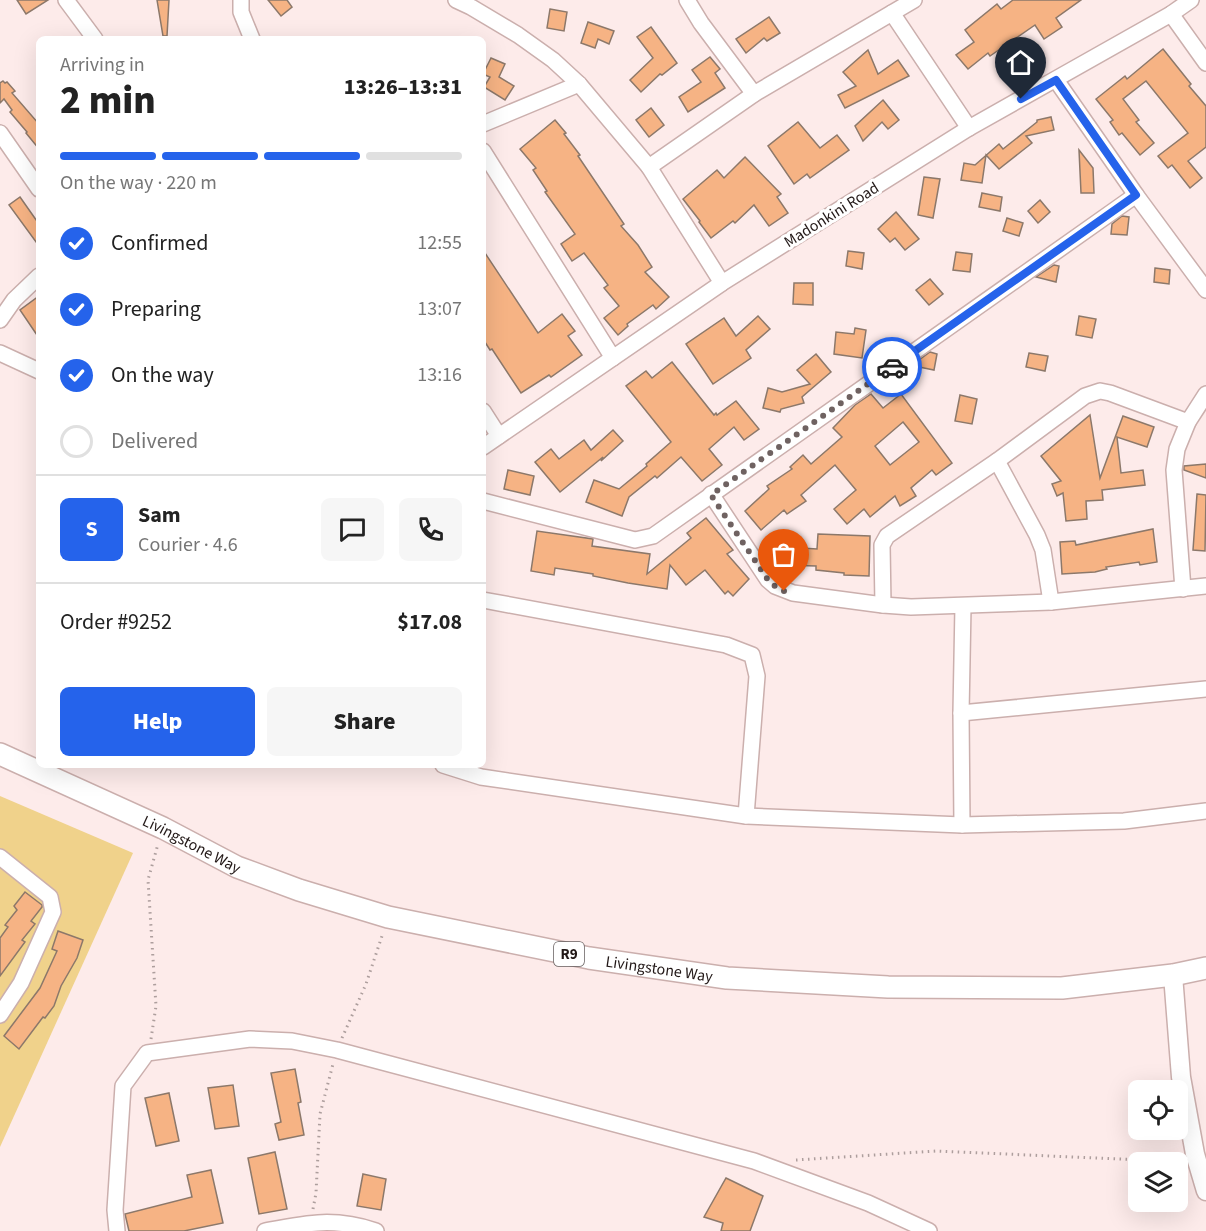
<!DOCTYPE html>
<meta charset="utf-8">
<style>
body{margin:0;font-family:"Source Sans 3",sans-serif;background:#f6f6f6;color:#222;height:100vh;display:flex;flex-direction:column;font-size:22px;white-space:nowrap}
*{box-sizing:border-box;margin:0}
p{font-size:20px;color:#767676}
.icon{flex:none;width:33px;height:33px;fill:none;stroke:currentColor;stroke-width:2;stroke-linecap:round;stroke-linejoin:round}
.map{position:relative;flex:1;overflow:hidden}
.panel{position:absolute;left:36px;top:36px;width:450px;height:732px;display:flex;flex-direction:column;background:#fff;border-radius:9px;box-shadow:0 6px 24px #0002}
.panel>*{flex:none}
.tools{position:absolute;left:1128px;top:1080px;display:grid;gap:12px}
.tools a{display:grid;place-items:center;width:60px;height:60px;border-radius:9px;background:#fff;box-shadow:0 6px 24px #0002;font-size:30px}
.pin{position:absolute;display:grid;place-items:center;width:51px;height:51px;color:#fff;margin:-62px -26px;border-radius:50% 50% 50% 0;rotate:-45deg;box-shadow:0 0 6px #0007}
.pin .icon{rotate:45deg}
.courier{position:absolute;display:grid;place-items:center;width:60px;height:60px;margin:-30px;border:4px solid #2563eb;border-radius:50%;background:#fff;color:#222;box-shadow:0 2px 8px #0007}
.head em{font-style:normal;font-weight:800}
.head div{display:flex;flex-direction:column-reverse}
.head{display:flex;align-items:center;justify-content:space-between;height:102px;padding:0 24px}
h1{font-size:39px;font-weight:800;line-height:45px}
.bar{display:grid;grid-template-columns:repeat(4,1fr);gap:9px 6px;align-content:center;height:72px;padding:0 24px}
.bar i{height:8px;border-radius:4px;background:#e0e0e0}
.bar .current{background:#2563eb}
.bar p{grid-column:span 4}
.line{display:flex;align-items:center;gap:15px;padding:0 24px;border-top:2px solid #e0e0e0}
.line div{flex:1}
.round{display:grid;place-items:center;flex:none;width:63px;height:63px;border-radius:9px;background:#f6f6f6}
ol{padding:0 24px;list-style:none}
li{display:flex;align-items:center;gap:18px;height:66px}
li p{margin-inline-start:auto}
li .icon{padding:6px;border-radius:50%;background:#2563eb;color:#fff;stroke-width:4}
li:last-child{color:#767676}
li i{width:33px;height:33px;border:3px solid #e0e0e0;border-radius:50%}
.primary-button{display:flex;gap:12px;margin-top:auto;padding:12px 24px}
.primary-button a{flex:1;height:69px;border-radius:9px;background:#2563eb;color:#fff;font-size:24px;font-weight:800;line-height:69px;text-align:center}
.primary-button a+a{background:#f6f6f6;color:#222}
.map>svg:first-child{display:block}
.green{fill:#f0d28b}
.building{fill:#f6b384;stroke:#8c786a;stroke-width:1.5;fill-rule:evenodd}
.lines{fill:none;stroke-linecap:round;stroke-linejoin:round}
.minor-casing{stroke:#cbafad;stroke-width:18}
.major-casing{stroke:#cbafad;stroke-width:21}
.highway-casing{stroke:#cbafad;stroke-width:24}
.path{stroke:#ad9e9d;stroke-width:3;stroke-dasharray:1.5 4.5;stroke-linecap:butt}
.minor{stroke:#fff;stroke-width:15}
.major{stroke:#fff;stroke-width:18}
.highway{stroke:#fff;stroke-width:21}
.done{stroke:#6f6261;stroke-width:6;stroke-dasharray:0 10.8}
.route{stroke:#2563eb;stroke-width:8}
.labels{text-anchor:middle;stroke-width:6;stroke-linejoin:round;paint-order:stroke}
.shield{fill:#fff;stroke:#645d5d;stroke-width:1.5}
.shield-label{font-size:15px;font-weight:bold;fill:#221817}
.street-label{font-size:16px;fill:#221817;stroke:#fff}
</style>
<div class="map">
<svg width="1206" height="1231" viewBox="0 0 1206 1231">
<rect width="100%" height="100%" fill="#fdebea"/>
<!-- green -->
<polygon class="green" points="0,796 133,853 0,1147"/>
<!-- building -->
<g class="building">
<polygon points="17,0 48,0 26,14"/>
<polygon points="157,0 169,0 167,36 163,36"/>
<polygon points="268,0 287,0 292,7 281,16"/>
<polygon points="1013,0 1081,0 1056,18 1062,27 1044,39 1035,25 990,56 988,53 968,69 956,55 974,42 965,30 997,4 1001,9"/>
<polygon points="550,9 567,12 564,31 547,28"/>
<polygon points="769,17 780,33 767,41 764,38 746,53 736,39"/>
<polygon points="588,22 614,31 609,44 598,39 595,48 581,43"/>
<polygon points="651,27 677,63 662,75 660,74 641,92 630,80 653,58 637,37"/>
<polygon points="1163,49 1191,84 1189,86 1206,106 1206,147 1188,161 1202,178 1190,188 1172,165 1168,168 1158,156 1188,133 1146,81 1123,99 1139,120 1136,122 1154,143 1140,155 1122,133 1119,135 1110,122 1113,120 1096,99 1125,76 1127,79"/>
<polygon points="868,50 878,74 898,60 909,76 845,108 838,95 856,86 843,72"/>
<polygon points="710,57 720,69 715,73 725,88 688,112 679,97 701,82 692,70"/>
<polygon points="491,58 505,64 499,77 514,86 505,100 484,87 490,77 483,74"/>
<polygon points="3,81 5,83 7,82 15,91 12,93 38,123 39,122 39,149 26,133 27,132 10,112 12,110 4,99 0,103 0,83"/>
<polygon points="883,100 899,120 888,129 882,122 863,141 855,126"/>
<polygon points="651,108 664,125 649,137 636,120"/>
<polygon points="1051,117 1054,130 1026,136 1032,143 999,169 986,155 982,183 961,180 964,163 975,165 999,144 1003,149 1037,122 1037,120"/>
<polygon points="555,120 566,133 564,134 580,155 578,156 624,224 621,226 638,245 652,267 645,272 669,297 656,309 653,305 627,324 628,326 618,335 604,318 619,306 604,288 608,285 584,253 572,261 561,244 575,234 545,192 547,191 533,170 536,168 520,149"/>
<polygon points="798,122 820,148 837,135 849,150 810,178 807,174 794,184 768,146"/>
<polygon points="1079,150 1093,168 1094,193 1081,193"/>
<polygon points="745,157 781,194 777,197 788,213 769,226 754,205 735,223 733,221 711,238 699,222 700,221 683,199 717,170 724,178"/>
<polygon points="924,177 940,179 933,218 918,215"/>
<polygon points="982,193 1002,197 1000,211 979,207"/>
<polygon points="20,197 39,224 39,246 9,205"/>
<polygon points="1040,200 1050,212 1038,223 1028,211"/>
<polygon points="896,212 919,239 905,250 895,238 890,242 878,229"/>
<polygon points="1122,216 1129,217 1127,235 1111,234 1112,224"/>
<polygon points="1007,218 1023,223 1019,236 1003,231"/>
<polygon points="483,250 538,333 562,314 575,331 568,336 582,355 551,377 549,375 521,393 492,349 490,350 483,339"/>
<polygon points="848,251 864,253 862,269 846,266"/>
<polygon points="956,252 972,254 970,272 953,270"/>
<polygon points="1054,265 1059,266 1056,282 1036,277"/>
<polygon points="1155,268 1170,270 1169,284 1154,282"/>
<polygon points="930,279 943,294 929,305 916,290"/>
<polygon points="794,283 813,283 813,305 793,304"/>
<polygon points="39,296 39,338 20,310"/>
<polygon points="758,316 770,329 746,350 751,358 713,384 686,344 724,318 736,336"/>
<polygon points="1079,316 1096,319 1092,338 1076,335"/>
<polygon points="855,328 866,330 862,358 834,354 836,332 854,334"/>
<polygon points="930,352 937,354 934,370 914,366 915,363"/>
<polygon points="1029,353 1048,356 1045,371 1026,367"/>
<polygon points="816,354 831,372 802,397 804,403 781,409 780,412 763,408 768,388 782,392 810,384 797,370"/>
<polygon points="672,362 714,415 716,413 717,415 736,401 759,429 744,440 734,427 709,449 722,465 702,481 681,457 657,478 655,476 629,497 622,516 586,502 594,480 619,489 647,466 646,464 671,442 626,386 646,371 652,378"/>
<path d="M871 394 883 408 901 394 952 463 936 475 932 470 911 488 916 496 900 506 895 496 870 517 864 509 847 524 834 509 856 490 835 465 801 495 806 501 787 514 784 510 761 530 745 511 769 489 767 486 792 469 790 467 803 455 811 464 842 437 833 428 855 405ZM903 422 919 442 890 465 875 446Z"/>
<polygon points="960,395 977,399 972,424 955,421"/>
<polygon points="1090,415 1100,478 1123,416 1154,427 1147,447 1117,437 1121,473 1143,470 1145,485 1102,490 1103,500 1086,501 1087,519 1066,521 1063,493 1057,496 1052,484 1061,481 1041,456"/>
<polygon points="613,430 623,441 601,461 603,457 560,492 535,462 551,449 559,459 584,440 591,450"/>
<polygon points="1206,464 1206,478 1184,470 1184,466"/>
<polygon points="508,470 534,476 530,495 504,489"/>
<polygon points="1197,494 1206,495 1205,551 1193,550"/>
<polygon points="706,518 733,550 727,554 749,579 733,596 728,591 725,594 705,570 686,585 670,565 667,589 628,583 593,576 593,574 555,568 554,575 531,571 537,531 593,539 592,546 650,554 647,574 691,538 687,533"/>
<polygon points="1153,529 1157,562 1140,565 1139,562 1106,567 1107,569 1095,572 1062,574 1060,542 1075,541 1076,545"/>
<polygon points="818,534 870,536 869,576 844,575 844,573 816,570 816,566 785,565 786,547 817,549"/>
<polygon points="25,892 42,905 42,907 31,921 35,924 22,940 25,942 0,976 0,938 8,927 5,925 17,910 14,906"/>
<polygon points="58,931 83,940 77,958 61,986 54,1006 45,1018 43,1017 19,1049 4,1036 40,988 57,951 52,949"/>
<polygon points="295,1069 301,1102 298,1103 304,1135 279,1140 275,1124 281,1122 271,1073"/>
<polygon points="233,1085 239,1126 215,1129 208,1088"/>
<polygon points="169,1093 179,1141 156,1146 145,1098"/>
<polygon points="275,1152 287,1209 259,1214 248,1158"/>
<polygon points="211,1170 223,1223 184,1231 129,1231 125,1214 192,1197 187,1175"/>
<polygon points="363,1174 386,1179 381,1210 357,1206"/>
<polygon points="726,1178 763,1196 750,1231 721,1231 723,1223 704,1217"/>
</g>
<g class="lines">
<!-- minor casing -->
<g class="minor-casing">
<g id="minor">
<polyline points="66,0 95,39"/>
<polyline points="241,0 241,12 252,39"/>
<polyline points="456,0 471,7 518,35 553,60 579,84 649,167 722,283"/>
<polyline points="687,0 701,23 754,94"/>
<polyline points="892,13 969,128"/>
<polyline points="1171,14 1206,63"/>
<polyline points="1056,80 1136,195 1206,290"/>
<polyline points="483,124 579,84"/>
<polyline points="0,133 39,189"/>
<polyline points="483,151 613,358"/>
<polyline points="649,167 754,94 914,0"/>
<polyline points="0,320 14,300 39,276"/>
<polyline points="0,353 39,371"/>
<polyline points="483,411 499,436"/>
<polyline points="483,447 722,283 969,128 1171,14 1191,0"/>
<polyline points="997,461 1037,535 1043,550 1051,602"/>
<polyline points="711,494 768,580 775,586 793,593 883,605 911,607 1051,602 1206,586"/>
<polyline points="483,501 635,540 653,536 1136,195"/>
<polyline points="1183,589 1174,470 1177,449 1188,422 1206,394"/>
<polyline points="483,600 726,645 752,655 757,676 746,816"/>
<polyline points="883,605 882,545 887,536 997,461 1085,396 1100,391 1110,393 1188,422"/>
<polyline points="961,713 1206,689"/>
<polyline points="443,765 481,777 746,816 962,825 1124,821 1206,811"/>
<polyline points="962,825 961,713 963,606"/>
<polyline points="0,857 50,897 53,912 21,983 0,1015"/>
<polyline points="117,1231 115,1210 123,1086 147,1053 250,1039 292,1041 337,1050 754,1161 868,1203 929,1231"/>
<path d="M265 1231C307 1223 334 1217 376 1231"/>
</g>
</g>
<!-- major casing -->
<g class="major-casing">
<polyline id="major" points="1173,975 1181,1077 1195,1154 1206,1191"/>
</g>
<!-- highway casing -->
<g class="highway-casing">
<g id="highway">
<path id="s1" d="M0 754 163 828 237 867 299 890 388 917 589 958 727 978 888 987 1062 988 1173 975 1206 968"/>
</g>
</g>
<!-- path -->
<g class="path">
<polyline points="342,1038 366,984 383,933"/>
<polyline points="151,1039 156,1006 148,880 158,844"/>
<polyline points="796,1160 936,1151 1142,1160 1181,1156"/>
<polyline points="313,1209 316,1193 320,1114 333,1064"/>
</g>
<!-- minor -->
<use href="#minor" class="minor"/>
<!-- major -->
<use href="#major" class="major"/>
<!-- highway -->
<use href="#highway" class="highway"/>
</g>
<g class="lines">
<!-- done -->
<polyline class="done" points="784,591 775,586 768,580 711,495 892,367"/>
<!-- route -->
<polyline class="route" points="892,367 1136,195 1056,80 1021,99"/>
</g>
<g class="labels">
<!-- shield labels -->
<rect class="shield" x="554" y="942" width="30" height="24" rx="4.5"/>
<g class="shield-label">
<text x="569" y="959">R9</text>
</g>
<!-- street labels -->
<g class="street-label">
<text transform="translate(831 214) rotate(-32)" y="6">Madonkini Road</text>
<text dy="6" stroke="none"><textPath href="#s1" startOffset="212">Livingstone Way</textPath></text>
<text dy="6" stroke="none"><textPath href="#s1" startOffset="698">Livingstone Way</textPath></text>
</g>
</g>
</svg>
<div class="tools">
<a><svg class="icon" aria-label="locate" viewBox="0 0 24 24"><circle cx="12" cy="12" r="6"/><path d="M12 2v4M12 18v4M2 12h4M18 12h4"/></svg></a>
<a><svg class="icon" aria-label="layers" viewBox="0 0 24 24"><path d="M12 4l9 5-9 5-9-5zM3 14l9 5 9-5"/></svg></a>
</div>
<div class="pin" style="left:784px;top:591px;background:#ea580c"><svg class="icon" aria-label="bag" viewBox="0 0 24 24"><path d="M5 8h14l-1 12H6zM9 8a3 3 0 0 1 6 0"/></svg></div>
<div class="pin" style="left:1021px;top:99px;background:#1f2937"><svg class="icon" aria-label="home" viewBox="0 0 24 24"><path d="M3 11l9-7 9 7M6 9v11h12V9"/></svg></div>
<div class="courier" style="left:892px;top:367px"><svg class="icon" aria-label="car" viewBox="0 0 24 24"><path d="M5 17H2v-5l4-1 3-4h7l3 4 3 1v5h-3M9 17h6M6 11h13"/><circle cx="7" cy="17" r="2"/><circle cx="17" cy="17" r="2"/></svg></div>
<section class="panel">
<div class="head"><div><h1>2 min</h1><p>Arriving in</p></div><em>13:26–13:31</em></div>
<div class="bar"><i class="current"></i><i class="current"></i><i class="current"></i><i></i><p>On the way · 220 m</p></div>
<ol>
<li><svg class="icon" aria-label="check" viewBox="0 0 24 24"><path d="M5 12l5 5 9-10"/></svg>Confirmed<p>12:55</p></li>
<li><svg class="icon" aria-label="check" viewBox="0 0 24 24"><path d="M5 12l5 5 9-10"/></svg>Preparing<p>13:07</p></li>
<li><svg class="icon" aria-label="check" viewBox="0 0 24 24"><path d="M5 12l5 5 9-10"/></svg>On the way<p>13:16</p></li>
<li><i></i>Delivered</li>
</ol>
<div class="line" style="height:108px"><b class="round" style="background:#2563eb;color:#fff">S</b><div><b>Sam</b><p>Courier · 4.6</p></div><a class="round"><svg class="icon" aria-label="chat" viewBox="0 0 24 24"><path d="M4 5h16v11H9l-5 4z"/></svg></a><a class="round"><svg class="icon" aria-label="phone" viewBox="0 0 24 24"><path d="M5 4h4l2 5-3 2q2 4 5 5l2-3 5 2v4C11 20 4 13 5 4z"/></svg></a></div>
<div class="line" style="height:78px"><div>Order #9252</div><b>$17.08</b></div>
<div class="primary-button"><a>Help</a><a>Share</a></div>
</section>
</div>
